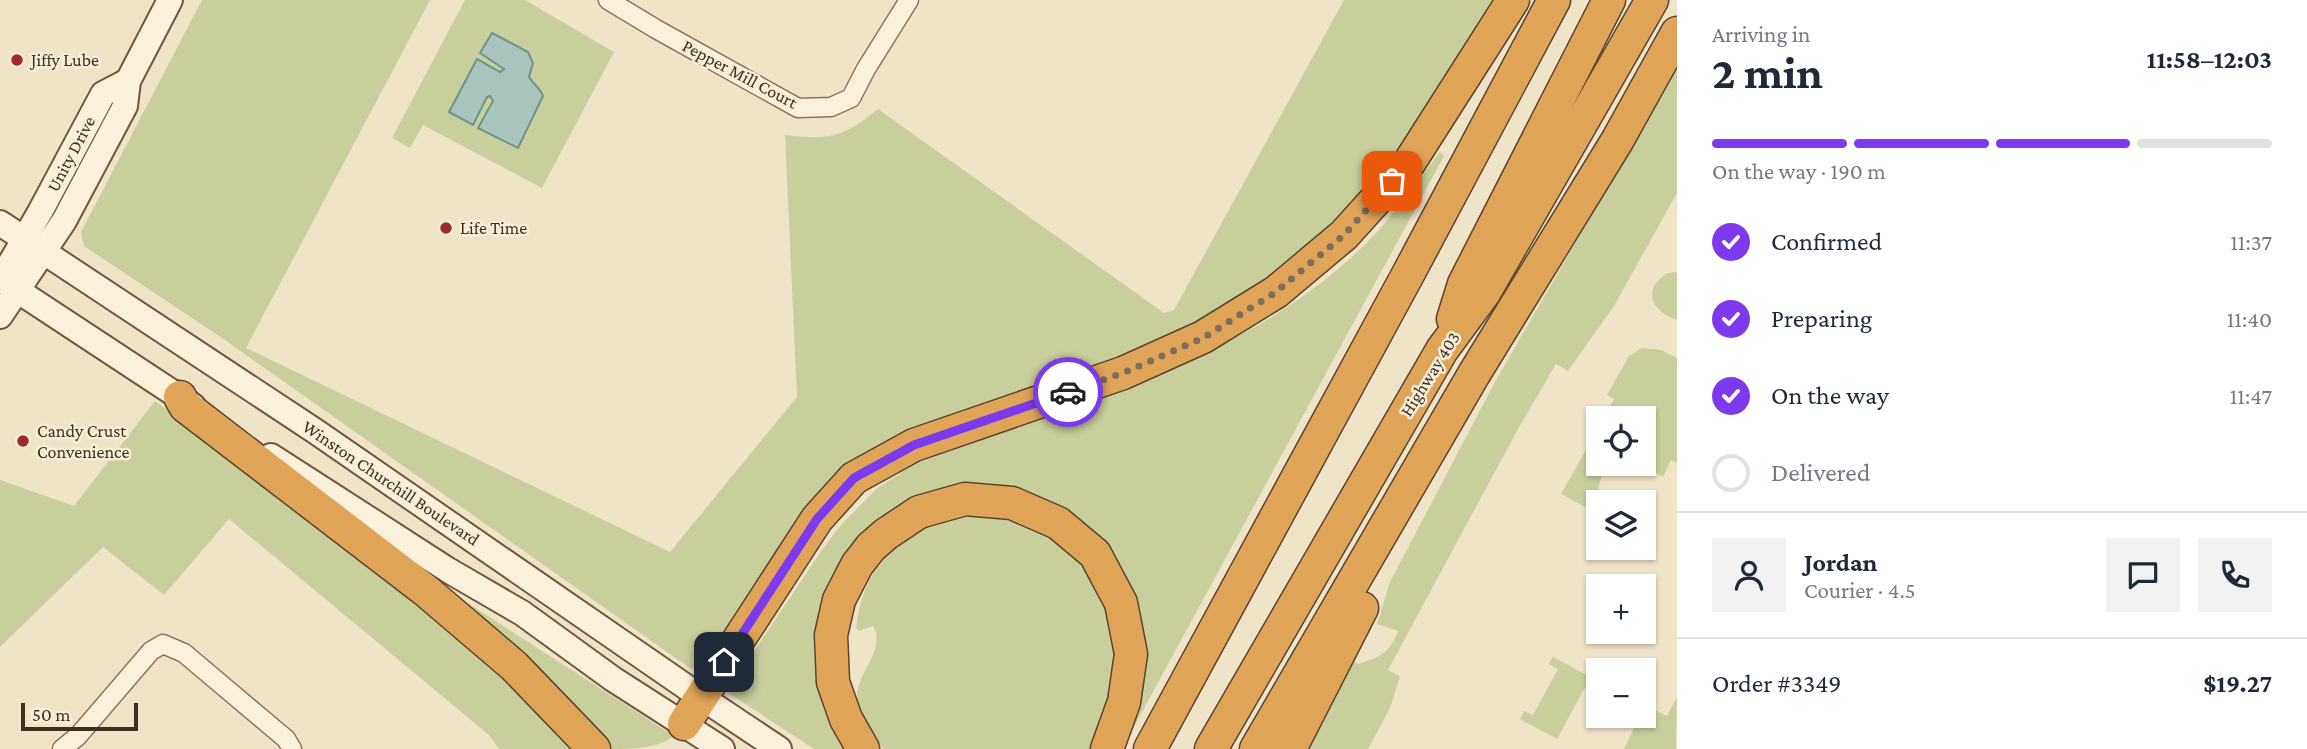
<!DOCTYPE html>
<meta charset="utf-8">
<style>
body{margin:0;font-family:"Crimson Pro",serif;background:#f2f2f3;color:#1f2937;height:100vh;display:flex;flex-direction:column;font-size:26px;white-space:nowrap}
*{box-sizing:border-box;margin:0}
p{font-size:23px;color:#747a83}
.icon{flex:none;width:38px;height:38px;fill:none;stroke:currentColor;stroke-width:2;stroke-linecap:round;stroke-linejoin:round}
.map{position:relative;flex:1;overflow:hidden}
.sheet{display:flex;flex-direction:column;background:#fff;width:630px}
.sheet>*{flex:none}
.fabs{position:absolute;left:1586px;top:406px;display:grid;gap:14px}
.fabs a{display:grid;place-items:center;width:70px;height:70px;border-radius:0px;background:#fff;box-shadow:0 2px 5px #0004;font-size:35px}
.scale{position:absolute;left:21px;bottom:18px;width:117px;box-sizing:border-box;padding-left:7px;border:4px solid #3d2e20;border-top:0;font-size:19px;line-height:24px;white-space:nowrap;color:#3d2e20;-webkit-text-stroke:5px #f7eed8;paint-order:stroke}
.pin{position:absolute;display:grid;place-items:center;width:60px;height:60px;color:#fff;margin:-30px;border-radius:14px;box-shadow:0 4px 10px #0006}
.courier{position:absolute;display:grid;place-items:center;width:70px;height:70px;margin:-35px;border:5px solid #7c3aed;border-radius:50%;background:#fff;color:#222;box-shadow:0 2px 9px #0007}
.head em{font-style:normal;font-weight:700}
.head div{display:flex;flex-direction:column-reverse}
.head{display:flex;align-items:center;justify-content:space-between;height:119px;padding:0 35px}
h1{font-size:46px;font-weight:700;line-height:52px}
.bar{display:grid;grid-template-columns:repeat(4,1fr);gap:10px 7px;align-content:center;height:84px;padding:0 35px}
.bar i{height:9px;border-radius:5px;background:#e0e1e3}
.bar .active{background:#7c3aed}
.bar p{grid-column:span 4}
.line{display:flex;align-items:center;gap:18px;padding:0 35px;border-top:2px solid #e0e1e3}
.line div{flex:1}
.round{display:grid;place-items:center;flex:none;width:74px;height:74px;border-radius:0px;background:#f2f2f3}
ol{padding:0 35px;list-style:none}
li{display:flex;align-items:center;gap:21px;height:77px}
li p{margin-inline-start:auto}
li .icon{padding:7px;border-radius:50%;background:#7c3aed;color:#fff;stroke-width:4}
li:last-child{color:#747a83}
li i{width:38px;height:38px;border:4px solid #e0e1e3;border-radius:50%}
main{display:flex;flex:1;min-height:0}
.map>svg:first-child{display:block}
.green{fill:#c9cf9b}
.water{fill:#a9c4bc;stroke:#6f938a;stroke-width:2}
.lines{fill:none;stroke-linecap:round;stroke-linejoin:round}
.street-casing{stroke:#8d765c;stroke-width:21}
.secondary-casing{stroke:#6f573f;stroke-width:28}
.highway-casing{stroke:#5b4430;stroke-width:35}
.street{stroke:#faf1dc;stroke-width:18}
.secondary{stroke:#faf1dc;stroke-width:24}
.highway{stroke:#e0a458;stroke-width:32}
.done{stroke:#7c6e5b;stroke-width:7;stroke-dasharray:0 12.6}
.route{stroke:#7c3aed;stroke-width:9}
.poi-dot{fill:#9e2a2b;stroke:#f7eed8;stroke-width:2.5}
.labels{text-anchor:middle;stroke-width:5;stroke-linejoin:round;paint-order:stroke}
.poi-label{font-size:18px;fill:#3d2e20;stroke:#f7eed8;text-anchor:start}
.street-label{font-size:18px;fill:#3d2e20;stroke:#f7eed8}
</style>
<main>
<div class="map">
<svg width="1677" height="749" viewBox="0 0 1677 749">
<rect width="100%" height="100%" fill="#f0e4c8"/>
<!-- green -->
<g class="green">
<path d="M202 0H430L246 348 670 552 797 397 785 135C829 140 843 138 878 109L1164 313 1174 310 1344 0H1495L1414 129 1360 199 1315 244 1223 312 1148 347 1051 382 984 403 894 439 712 659 702 666 691 669 222 338 84 246 81 232Z"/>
<polygon points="465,0 525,0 614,52 542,188 423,125 410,148 392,138"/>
<path d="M1677 67V193L1614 306 1568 371 1556 364 1518 429 1388 670 1400 676 1390 708 1368 749H1306L1349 660 1358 664C1380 657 1390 653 1398 631L1377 624 1390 582 1496 380Z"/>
<path d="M1440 152 1444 156 1122 749 1133 710 1105 551 947 496 833 598 855 749H814L727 692 819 554 840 526 876 489 913 465 933 456 1168 370C1245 337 1319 294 1377 232 1400 207 1419 179 1440 152Z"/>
<path d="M1668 273 1677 272V320C1651 311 1641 289 1668 273Z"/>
<polygon points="1642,348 1661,350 1677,358 1677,463 1671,460 1663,477 1641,464 1643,464 1643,418 1603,418 1614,399 1607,395 1629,356"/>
<polygon points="155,401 423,598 581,749 499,749 489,735 229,519 164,595 103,547 0,647 0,480 74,506"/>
<path d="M1591 441 1598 445V464H1608C1596 484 1598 494 1598 514L1561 494Z"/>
<path d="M987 516 1022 521 1048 532 1094 572 1117 626V673L1095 749H883C872 735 858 719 857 700 855 674 887 650 873 626L859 631 856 628C861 572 899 530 955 518 965 515 977 516 987 516Z"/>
<path d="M435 582 674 736C658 749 631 749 608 749Z"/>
<polygon points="1553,657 1598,681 1598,692 1590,687 1584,689 1557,739 1520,719 1524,711 1533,715 1558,669 1549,664"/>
<polygon points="1677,697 1676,749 1624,749 1636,724 1627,716 1643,716 1643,704 1667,716"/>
</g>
<!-- water -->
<path class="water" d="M492 33 528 52 533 63 529 77C534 85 540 88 543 96L518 148 478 128 493 101 490 96 487 97 473 125 449 112 477 59 500 72 504 69 480 53Z"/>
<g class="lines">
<!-- street casing -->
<g class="street-casing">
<g id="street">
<polyline points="608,0 656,29 798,108 831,107 851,98 866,69 909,0"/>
<polyline points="62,749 78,736 151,651 163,644 184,653 286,739 292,749"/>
</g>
</g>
<!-- secondary casing -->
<g class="secondary-casing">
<g id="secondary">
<polyline points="0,223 315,431 692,691 779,749"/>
<polyline points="0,279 193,406"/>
<polyline points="0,281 40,212 103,94 128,81"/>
<polyline points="0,316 64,221 125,106 128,81 170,0"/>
<polyline points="271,456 448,570 522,613 613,679 722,749"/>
</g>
</g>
<!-- highway casing -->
<g class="highway-casing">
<g id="highway">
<polyline points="1453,319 1464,284 1609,0"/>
<polyline points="180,397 185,406 425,590 514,666 594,749"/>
<polyline points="684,724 817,519 854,478 914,445 1123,373 1203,337 1276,292 1344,235 1409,163 1513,0"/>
<polyline points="863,749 846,719 833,682 831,635 839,600 857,565 871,547 886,534 919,512 965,499 1012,503 1058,523 1095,554 1121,603 1131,654 1124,702 1107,749"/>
<polyline points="1150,749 1406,278 1554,0"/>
<polyline points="1211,749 1442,350 1484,293 1652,0"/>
<polyline points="1256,749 1474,374 1617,141 1677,33"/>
<polyline points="1290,749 1362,608"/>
</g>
</g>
<!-- street -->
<use href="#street" class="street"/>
<!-- secondary -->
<use href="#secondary" class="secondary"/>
<!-- highway -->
<use href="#highway" class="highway"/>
</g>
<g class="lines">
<!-- done -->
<polyline class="done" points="1068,392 1123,373 1203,338 1276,292 1344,235 1392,181"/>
<!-- route -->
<polyline class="route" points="724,662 817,519 854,478 914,445 1068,392"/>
</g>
<!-- markers -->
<g class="poi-dot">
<circle cx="17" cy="60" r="7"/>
<circle cx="446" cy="228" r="7"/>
<circle cx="23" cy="441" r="7"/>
</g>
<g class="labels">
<!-- poi labels -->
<g class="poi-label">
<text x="31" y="66">Jiffy Lube</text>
<text x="460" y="234">Life Time</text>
<text x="37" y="437">Candy Crust<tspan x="37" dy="21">Convenience</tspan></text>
</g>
<!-- street labels -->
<g class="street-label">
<text transform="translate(740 74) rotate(28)" y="6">Pepper Mill Court</text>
<text transform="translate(71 154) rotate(-62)" y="6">Unity Drive</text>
<text transform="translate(1430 374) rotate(-58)" y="6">Highway 403</text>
<text transform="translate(391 483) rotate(34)" y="6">Winston Churchill Boulevard</text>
</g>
</g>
</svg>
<div class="fabs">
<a><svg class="icon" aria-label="locate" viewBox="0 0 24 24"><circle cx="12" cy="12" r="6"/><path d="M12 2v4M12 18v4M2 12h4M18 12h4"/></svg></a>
<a><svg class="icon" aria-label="layers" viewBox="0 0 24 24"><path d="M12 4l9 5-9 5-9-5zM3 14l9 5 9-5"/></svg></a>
<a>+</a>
<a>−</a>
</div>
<div class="scale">50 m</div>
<div class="pin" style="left:1392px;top:181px;background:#ea580c"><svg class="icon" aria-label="bag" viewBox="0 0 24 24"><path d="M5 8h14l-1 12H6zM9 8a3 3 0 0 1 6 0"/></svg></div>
<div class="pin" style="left:724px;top:662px;background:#1f2937"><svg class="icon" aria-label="home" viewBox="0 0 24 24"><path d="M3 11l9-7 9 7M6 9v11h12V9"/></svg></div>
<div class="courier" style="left:1068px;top:392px"><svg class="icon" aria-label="car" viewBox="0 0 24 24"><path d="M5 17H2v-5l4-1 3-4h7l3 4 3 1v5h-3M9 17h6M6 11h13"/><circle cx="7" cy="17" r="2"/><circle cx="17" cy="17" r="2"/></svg></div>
</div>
<section class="sheet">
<div class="head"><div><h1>2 min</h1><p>Arriving in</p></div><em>11:58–12:03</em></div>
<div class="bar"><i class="active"></i><i class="active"></i><i class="active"></i><i></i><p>On the way · 190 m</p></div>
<ol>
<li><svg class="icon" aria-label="check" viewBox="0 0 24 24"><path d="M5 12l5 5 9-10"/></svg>Confirmed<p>11:37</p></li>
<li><svg class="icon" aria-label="check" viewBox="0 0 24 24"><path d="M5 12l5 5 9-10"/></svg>Preparing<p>11:40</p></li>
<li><svg class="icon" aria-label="check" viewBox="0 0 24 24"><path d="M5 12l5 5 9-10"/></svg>On the way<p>11:47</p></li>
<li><i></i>Delivered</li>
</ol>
<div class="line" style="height:126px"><a class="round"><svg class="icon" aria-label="person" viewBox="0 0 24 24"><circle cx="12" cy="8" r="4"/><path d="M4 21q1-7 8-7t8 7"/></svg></a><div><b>Jordan</b><p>Courier · 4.5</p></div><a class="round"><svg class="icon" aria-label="chat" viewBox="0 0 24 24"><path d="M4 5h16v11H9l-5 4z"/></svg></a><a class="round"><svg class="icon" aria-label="phone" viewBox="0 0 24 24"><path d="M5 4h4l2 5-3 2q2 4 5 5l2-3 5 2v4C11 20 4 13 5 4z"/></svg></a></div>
<div class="line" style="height:91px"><div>Order #3349</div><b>$19.27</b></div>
</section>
</main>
